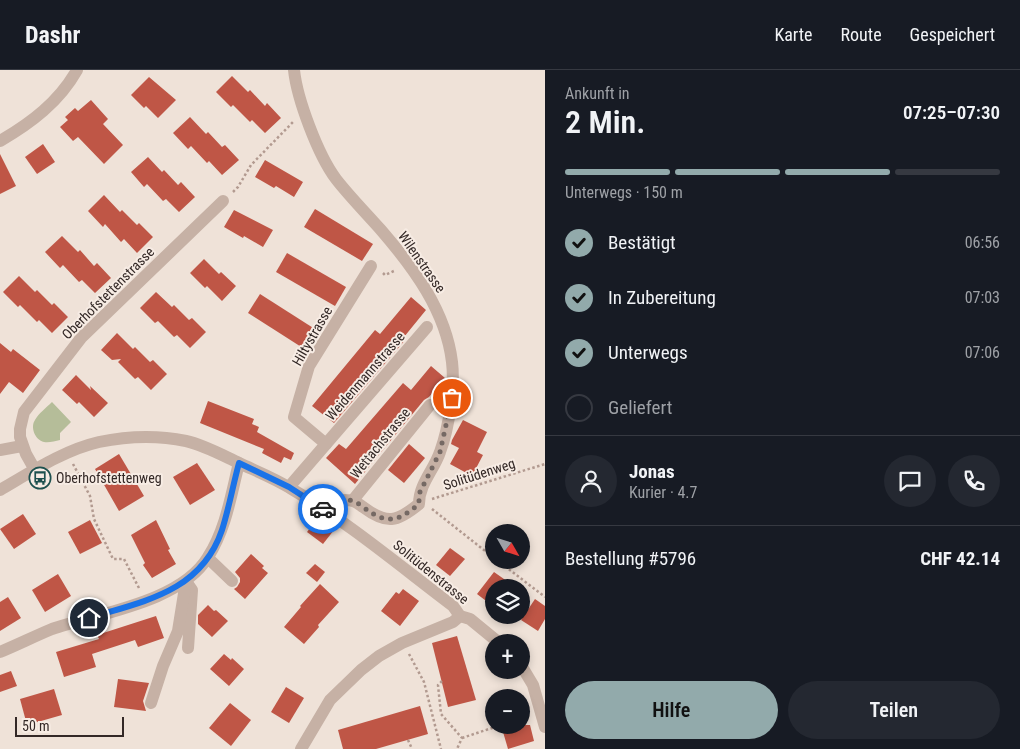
<!DOCTYPE html>
<html lang="de">
<meta charset="utf-8">
<style>
body{margin:0;font-family:"Roboto Condensed",sans-serif;background:#242831;color:#f1f3f6;height:100vh;display:flex;flex-direction:column;font-size:19px;white-space:nowrap}
*{box-sizing:border-box;margin:0}
p{font-size:16px;color:#9ea1a6}
.icon{flex:none;width:28px;height:28px;fill:none;stroke:currentColor;stroke-width:2;stroke-linecap:round;stroke-linejoin:round}
.map{position:relative;flex:1;overflow:hidden}
.drawer{display:flex;flex-direction:column;background:#171b24;width:475px}
.drawer>*{flex:none}
.needle{width:32px;rotate:129deg}
.buttons{position:absolute;left:485px;top:454px;display:grid;gap:10px}
.buttons a{display:grid;place-items:center;width:45px;height:45px;border-radius:50%;background:#171b24;box-shadow:0 2px 8px #0003;font-size:25px}
.scale{position:absolute;left:15px;bottom:12px;width:109px;box-sizing:border-box;padding-left:5px;border:2px solid #332826;border-top:0;font-size:14px;line-height:18px;white-space:nowrap;color:#332826;-webkit-text-stroke:4px #f7ece4;paint-order:stroke}
.pin{position:absolute;display:grid;place-items:center;width:42px;height:42px;color:#fff;margin:-21px;border:2px solid #fff;border-radius:50%;box-shadow:0 1px 5px #0007}
.courier{position:absolute;display:grid;place-items:center;width:50px;height:50px;margin:-25px;border:4px solid #1a73e8;border-radius:50%;background:#fff;color:#222;box-shadow:0 1px 6px #0007}
.overview em{font-style:normal;font-weight:600}
.overview div{display:flex;flex-direction:column-reverse}
.overview{display:flex;align-items:center;justify-content:space-between;height:85px;padding:0 20px}
h1{font-size:32px;font-weight:600;line-height:38px}
.bar{display:grid;grid-template-columns:repeat(4,1fr);gap:8px 5px;align-content:center;height:60px;padding:0 20px}
.bar i{height:6px;border-radius:4px;background:#363941}
.bar .selected{background:#92aaab}
.bar p{grid-column:span 4}
.line{display:flex;align-items:center;gap:12px;padding:0 20px;border-top:1px solid #363941}
.line div{flex:1}
.round{display:grid;place-items:center;flex:none;width:52px;height:52px;border-radius:26px;background:#242831}
ol{padding:0 20px;list-style:none}
li{display:flex;align-items:center;gap:15px;height:55px}
li p{margin-inline-start:auto}
li .icon{padding:5px;border-radius:50%;background:#92aaab;color:#111;stroke-width:4}
li:last-child{color:#9ea1a6}
li i{width:28px;height:28px;border:2px solid #363941;border-radius:50%}
.action{display:flex;gap:10px;margin-top:auto;padding:10px 20px}
.action a{flex:1;height:58px;border-radius:30px;background:#92aaab;color:#111;font-size:20px;font-weight:600;line-height:58px;text-align:center}
.action a+a{background:#242831;color:#f1f3f6}
header{display:flex;align-items:center;gap:30px;box-sizing:border-box;height:70px;padding:0 25px;background:#171b24;border-bottom:1px solid #363941}
header strong{font-size:24px}
nav{display:flex;gap:28px;margin-inline-start:auto;font-size:18px}
main{display:flex;flex:1;min-height:0}
.map>svg:first-child{display:block}
.green{fill:#b5bd99}
.building{fill:#bf5646}
.lines{fill:none;stroke-linecap:round;stroke-linejoin:round}
.path{stroke:#b29a90;stroke-width:2.5;stroke-dasharray:2.5 2.5;stroke-linecap:butt}
.minor{stroke:#c6b1a5;stroke-width:12}
.done{stroke:#756964;stroke-width:5;stroke-dasharray:0 9}
.route{stroke:#1a73e8;stroke-width:6}
.labels{text-anchor:middle;stroke-width:4;stroke-linejoin:round;paint-order:stroke}
.street-label{font-size:14px;fill:#332826;stroke:#f7ece4}
.poi-label{font-size:14px;fill:#332826;stroke:#f7ece4;text-anchor:start}
</style>
<header>
<strong>Dashr</strong>
<nav><a>Karte</a><a>Route</a><a>Gespeichert</a></nav>
</header>
<main>
<div class="map">
<svg width="545" height="679" viewBox="0 0 545 679">
<rect width="100%" height="100%" fill="#efe2d8"/>
<!-- green -->
<path class="green" d="M52 332 71 352 60 363V370C55 371 49 373 44 372 35 370 30 357 35 350 39 343 46 338 52 332Z"/>
<!-- building -->
<g class="building">
<polygon points="232,6 248,22 250,20 265,36 267,33 281,48 265,63 252,50 250,52 233,35 231,37 216,22"/>
<polygon points="149,7 176,30 158,48 146,36 144,38 131,25"/>
<polygon points="91,30 108,49 103,54 123,75 104,94 78,67 73,71 60,57 68,50 65,47 75,38 78,41"/>
<polygon points="190,47 206,64 208,62 222,77 225,75 239,90 222,105 209,91 207,93 191,76 188,79 173,63"/>
<polygon points="43,74 55,92 37,104 25,87"/>
<polygon points="0,84 16,116 0,124"/>
<polygon points="148,87 162,102 164,100 178,115 181,112 195,127 179,142 166,129 163,131 147,114 144,117 131,102"/>
<polygon points="265,90 303,112 294,127 276,116 274,118 255,107"/>
<polygon points="104,125 120,142 122,140 137,155 139,153 153,167 137,183 124,169 121,172 105,154 103,157 88,141"/>
<polygon points="315,139 373,174 362,191 304,157"/>
<polygon points="234,140 273,160 263,177 244,166 243,168 224,157"/>
<polygon points="62,166 78,182 80,180 94,196 97,193 111,208 95,223 82,210 79,212 63,195 60,198 45,182"/>
<polygon points="287,183 346,217 335,236 276,202"/>
<polygon points="204,189 219,204 221,202 236,216 222,231 207,216 205,218 190,203"/>
<polygon points="19,206 35,222 37,220 52,235 54,233 68,247 52,263 39,250 37,252 20,235 18,237 3,222"/>
<polygon points="156,222 172,237 174,235 189,250 192,248 206,262 190,278 177,265 174,267 158,251 155,253 140,238"/>
<polygon points="260,224 318,261 306,280 248,243"/>
<polygon points="411,227 426,240 404,267 406,269 334,353 312,336 375,260 380,264"/>
<polygon points="117,263 133,279 135,277 150,292 153,290 167,304 151,320 138,307 135,309 118,292 121,289 112,290 101,280"/>
<polygon points="0,273 11,282 13,279 40,300 23,323 9,312 0,324"/>
<polygon points="431,296 445,308 429,327 424,330 355,414 326,388 339,374 346,379 403,313 411,320"/>
<polygon points="76,305 91,320 90,316 108,333 94,347 79,332 77,334 62,320"/>
<polygon points="208,331 254,349 252,354 259,357 257,362 294,383 291,390 284,387 281,393 262,383 264,379 200,353"/>
<polygon points="463,350 487,362 477,382 483,385 472,406 450,394 459,378 451,374 452,370"/>
<polygon points="409,374 425,388 404,413 388,400"/>
<polygon points="119,384 144,426 119,441 95,399"/>
<polygon points="197,393 215,420 190,435 173,407"/>
<polygon points="23,444 36,464 14,479 0,459"/>
<polygon points="318,448 334,460 323,474 307,462"/>
<polygon points="90,450 102,473 80,484 68,462"/>
<polygon points="156,450 170,479 168,480 176,494 152,508 143,495 145,493 131,465"/>
<polygon points="450,478 465,489 450,506 436,495"/>
<polygon points="251,484 264,496 262,498 268,503 245,529 234,519 237,517 240,512 240,508 235,502"/>
<polygon points="315,494 325,502 317,512 306,503"/>
<polygon points="494,502 517,518 494,518 494,537 477,524"/>
<polygon points="58,504 71,526 45,542 32,520"/>
<polygon points="320,514 339,532 318,555 319,557 304,574 284,557 301,537 300,536"/>
<polygon points="403,519 419,531 400,556 381,541 396,522 399,524"/>
<polygon points="8,527 21,548 0,561 0,532"/>
<polygon points="535,529 545,536 545,549 538,561 521,550"/>
<polygon points="208,535 214,541 216,540 228,551 212,567 198,554 198,545"/>
<polygon points="156,546 164,568 138,577 135,570 92,584 96,597 64,607 56,582 99,569 97,565"/>
<polygon points="457,566 476,630 448,637 432,573"/>
<polygon points="224,584 231,590 232,588 244,599 229,616 210,599"/>
<polygon points="11,601 17,616 0,622 0,605"/>
<polygon points="118,609 149,613 143,631 146,641 114,637"/>
<polygon points="286,617 304,628 289,653 271,642"/>
<polygon points="54,619 62,645 27,655 20,629"/>
<polygon points="230,633 251,650 231,676 209,658"/>
<polygon points="420,636 428,664 376,679 343,679 338,660"/>
<polygon points="501,655 530,655 534,671 508,679"/>
</g>
<g class="lines">
<!-- path -->
<g class="path">
<polyline points="233,122 238,117 251,95 294,51"/>
<polyline points="383,203 385,205 396,200"/>
<polyline points="73,394 90,426 94,449 113,489 124,489 140,520"/>
<polyline points="432,429 545,394"/>
<polyline points="432,439 494,488"/>
<polyline points="497,490 545,527"/>
<polyline points="409,584 424,612 441,679"/>
<polyline points="442,611 438,615 441,644 462,668 457,679"/>
<polyline points="462,668 501,655"/>
<polyline points="408,670 412,679"/>
</g>
<!-- minor -->
<g class="minor">
<path d="M294 0C297 29 318 85 336 109 350 127 366 143 381 160 413 197 446 241 452 292 455 317 449 358 440 382 434 400 419 414 419 434 397 452 387 455 363 437 356 432 354 430 345 430L332 445"/>
<path d="M0 71C31 53 59 32 77 0"/>
<polyline points="326,374 427,257"/>
<polyline points="0,380 22,376"/>
<polyline points="35,400 26,384 20,367 20,359 24,342 81,268 223,131"/>
<polyline points="289,417 326,374 294,347 309,296 371,196"/>
<path d="M0 420C31 402 64 380 99 372 128 366 157 365 186 371 204 375 222 385 239 393 256 401 274 408 290 418 348 452 400 496 453 536L460 546 470 549 498 572"/>
<polyline points="353,430 430,335"/>
<polyline points="208,488 232,511"/>
<polyline points="187,513 192,520 188,578"/>
<path d="M0 582C17 575 35 566 52 559 99 543 181 532 208 487 226 459 231 425 239 393"/>
<polyline points="521,595 533,615 545,657"/>
<polyline points="151,633 163,596 178,561 186,511"/>
<polyline points="301,679 330,630 361,600 379,586 402,573 453,552 460,546"/>
</g>
</g>
<g class="lines">
<!-- done -->
<path class="done" d="M323 439 332 445 345 430C354 430 356 432 363 437 387 455 397 452 419 434V424L440 382 452 328"/>
<!-- route -->
<path class="route" d="M89 548C144 531 201 522 222 460 229 438 233 415 239 393L289 417 323 439"/>
</g>
<!-- icons -->
<defs>
<g id="bus-ring" transform="scale(1.125)"><circle r="9.5" fill="#f7ece4" stroke="#1e514f" stroke-width="1.5"/><path d="M-5-6H5V4H4V6H2V4H-2V6H-4V4H-5ZM-3.5-4V0h7V-4ZM-3.5 1.2v1.5H-2V1.2ZM2 1.2v1.5H3.5V1.2Z" fill="#1e514f"/></g>
</defs>
<g fill-rule="evenodd">
<use href="#bus-ring" x="40" y="408"/>
</g>
<g class="labels">
<!-- street labels -->
<g class="street-label">
<text transform="translate(422 192) rotate(55)" y="5">Wilenstrasse</text>
<text transform="translate(108 223) rotate(-45)" y="5">Oberhofstettenstrasse</text>
<text transform="translate(312 266) rotate(-60)" y="5">Hiltystrasse</text>
<text transform="translate(365 306) rotate(-49)" y="5">Weidenmannstrasse</text>
<text transform="translate(380 373) rotate(-51)" y="5">Wettachstrasse</text>
<text transform="translate(479 404) rotate(-18)" y="5">Solitüdenweg</text>
<text transform="translate(431 502) rotate(39)" y="5">Solitüdenstrasse</text>
</g>
<!-- poi labels -->
<g class="poi-label">
<text x="56" y="413">Oberhofstettenweg</text>
</g>
</g>
</svg>
<div class="buttons">
<a><svg class="needle" viewBox="-14 -14 28 28"><path d="M0-13l5 13h-10z" fill="#e53935"/><path d="M0 13l5-13h-10z" fill="#9ea1a6"/></svg></a>
<a><svg class="icon" aria-label="layers" viewBox="0 0 24 24"><path d="M12 4l9 5-9 5-9-5zM3 14l9 5 9-5"/></svg></a>
<a>+</a>
<a>−</a>
</div>
<div class="scale">50 m</div>
<div class="pin" style="left:452px;top:328px;background:#ea580c"><svg class="icon" aria-label="bag" viewBox="0 0 24 24"><path d="M5 8h14l-1 12H6zM9 8a3 3 0 0 1 6 0"/></svg></div>
<div class="pin" style="left:89px;top:548px;background:#1f2937"><svg class="icon" aria-label="home" viewBox="0 0 24 24"><path d="M3 11l9-7 9 7M6 9v11h12V9"/></svg></div>
<div class="courier" style="left:323px;top:439px"><svg class="icon" aria-label="car" viewBox="0 0 24 24"><path d="M5 17H2v-5l4-1 3-4h7l3 4 3 1v5h-3M9 17h6M6 11h13"/><circle cx="7" cy="17" r="2"/><circle cx="17" cy="17" r="2"/></svg></div>
</div>
<section class="drawer">
<div class="overview"><div><h1>2 Min.</h1><p>Ankunft in</p></div><em>07:25–07:30</em></div>
<div class="bar"><i class="selected"></i><i class="selected"></i><i class="selected"></i><i></i><p>Unterwegs · 150 m</p></div>
<ol>
<li><svg class="icon" aria-label="check" viewBox="0 0 24 24"><path d="M5 12l5 5 9-10"/></svg>Bestätigt<p>06:56</p></li>
<li><svg class="icon" aria-label="check" viewBox="0 0 24 24"><path d="M5 12l5 5 9-10"/></svg>In Zubereitung<p>07:03</p></li>
<li><svg class="icon" aria-label="check" viewBox="0 0 24 24"><path d="M5 12l5 5 9-10"/></svg>Unterwegs<p>07:06</p></li>
<li><i></i>Geliefert</li>
</ol>
<div class="line" style="height:90px"><a class="round"><svg class="icon" aria-label="person" viewBox="0 0 24 24"><circle cx="12" cy="8" r="4"/><path d="M4 21q1-7 8-7t8 7"/></svg></a><div><b>Jonas</b><p>Kurier · 4.7</p></div><a class="round"><svg class="icon" aria-label="chat" viewBox="0 0 24 24"><path d="M4 5h16v11H9l-5 4z"/></svg></a><a class="round"><svg class="icon" aria-label="phone" viewBox="0 0 24 24"><path d="M5 4h4l2 5-3 2q2 4 5 5l2-3 5 2v4C11 20 4 13 5 4z"/></svg></a></div>
<div class="line" style="height:65px"><div>Bestellung #5796</div><b>CHF 42.14</b></div>
<div class="action"><a>Hilfe</a><a>Teilen</a></div>
</section>
</main>
